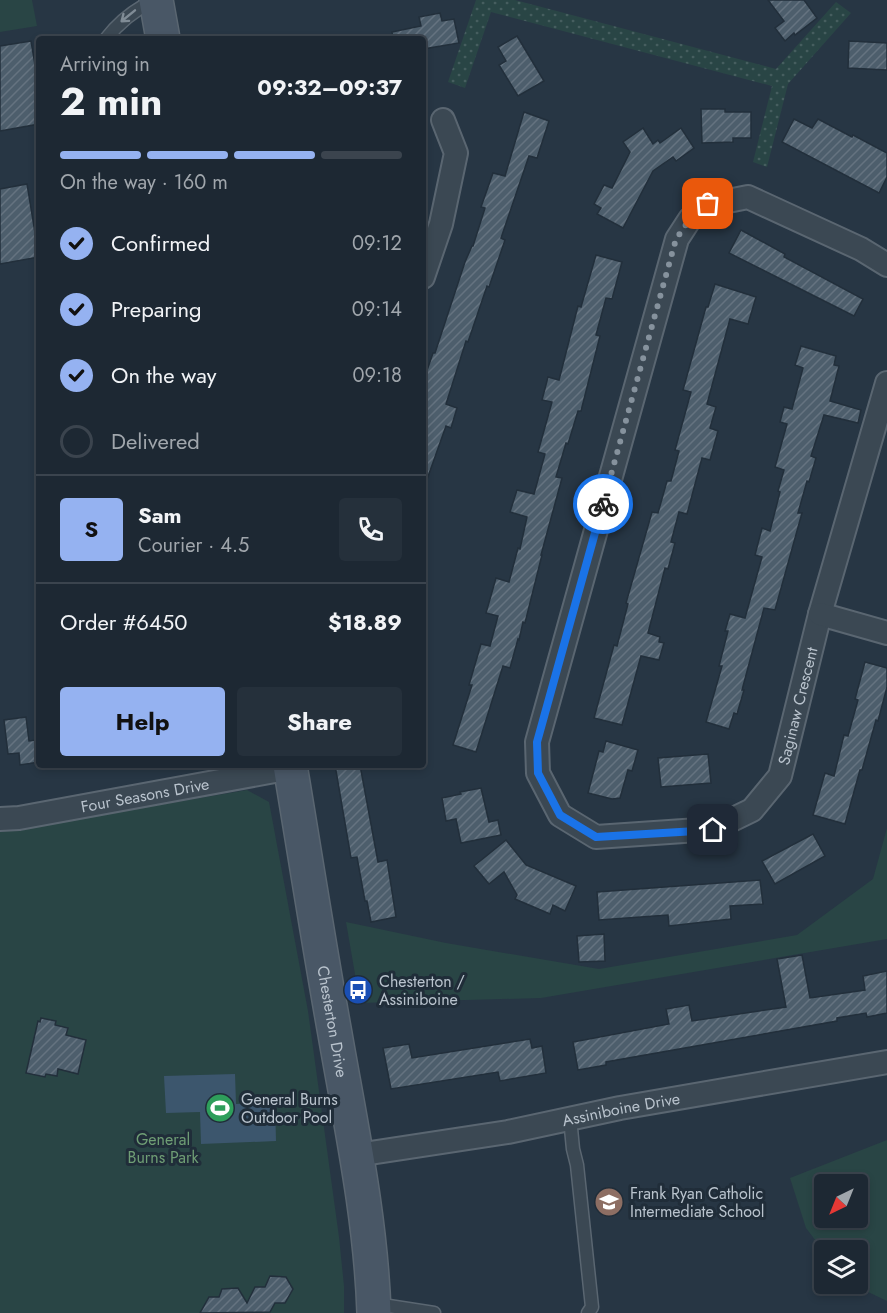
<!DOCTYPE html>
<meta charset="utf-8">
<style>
body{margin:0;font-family:Jost,sans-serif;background:#25303b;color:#f1f3f6;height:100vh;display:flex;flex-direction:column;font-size:22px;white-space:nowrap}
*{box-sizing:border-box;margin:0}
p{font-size:20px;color:#a0a6ac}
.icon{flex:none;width:33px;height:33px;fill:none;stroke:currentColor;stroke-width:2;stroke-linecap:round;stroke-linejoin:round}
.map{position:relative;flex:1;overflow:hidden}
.details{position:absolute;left:36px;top:36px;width:390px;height:732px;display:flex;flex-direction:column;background:#1d2833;border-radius:6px;box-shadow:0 3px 9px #0003,0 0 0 2px #3b444e}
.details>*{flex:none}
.needle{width:39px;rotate:223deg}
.buttons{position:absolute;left:814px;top:1174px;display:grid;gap:12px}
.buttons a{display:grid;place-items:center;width:54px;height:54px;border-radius:6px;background:#1d2833;box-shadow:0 3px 9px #0003,0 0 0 2px #3b444e;font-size:30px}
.pin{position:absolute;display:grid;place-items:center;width:51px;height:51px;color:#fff;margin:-26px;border-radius:12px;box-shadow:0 3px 9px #0006}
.courier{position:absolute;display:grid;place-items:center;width:60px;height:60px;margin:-30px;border:4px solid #1a73e8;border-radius:50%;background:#fff;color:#222;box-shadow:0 2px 8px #0007}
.summary em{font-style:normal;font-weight:700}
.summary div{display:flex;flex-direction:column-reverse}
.summary{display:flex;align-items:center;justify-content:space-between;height:102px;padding:0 24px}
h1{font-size:39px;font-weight:700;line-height:45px}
.bar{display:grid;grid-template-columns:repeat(4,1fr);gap:9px 6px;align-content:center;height:72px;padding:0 24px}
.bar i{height:8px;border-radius:4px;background:#3b444e}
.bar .selected{background:#95b2f1}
.bar p{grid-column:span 4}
.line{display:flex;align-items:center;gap:15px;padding:0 24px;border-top:2px solid #3b444e}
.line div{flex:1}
.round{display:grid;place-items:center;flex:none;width:63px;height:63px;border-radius:6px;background:#25303b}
ol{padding:0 24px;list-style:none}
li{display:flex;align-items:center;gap:18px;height:66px}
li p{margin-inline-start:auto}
li .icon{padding:6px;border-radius:50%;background:#95b2f1;color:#111;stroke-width:4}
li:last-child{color:#a0a6ac}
li i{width:33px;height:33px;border:3px solid #3b444e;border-radius:50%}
.primary-button{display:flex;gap:12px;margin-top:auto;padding:12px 24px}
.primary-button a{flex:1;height:69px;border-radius:6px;background:#95b2f1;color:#111;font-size:24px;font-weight:700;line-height:69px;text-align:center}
.primary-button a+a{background:#25303b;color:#f1f3f6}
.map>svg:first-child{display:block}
.grass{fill:url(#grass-dots)}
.park{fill:#294545;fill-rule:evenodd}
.water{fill:#3c566d}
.building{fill:url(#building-hatch);stroke:#222f3b;stroke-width:1.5}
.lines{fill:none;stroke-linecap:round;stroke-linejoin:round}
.lane-casing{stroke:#5a6671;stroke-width:15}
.street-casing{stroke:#5a6671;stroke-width:26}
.secondary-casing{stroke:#5a6671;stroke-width:36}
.lane{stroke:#3b4853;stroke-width:12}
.street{stroke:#3b4853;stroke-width:22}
.secondary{stroke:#495766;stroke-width:33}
.oneway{stroke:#808c96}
.done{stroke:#86929d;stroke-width:6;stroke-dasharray:0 10.8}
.route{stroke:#1a73e8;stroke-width:8}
.labels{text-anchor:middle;stroke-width:6;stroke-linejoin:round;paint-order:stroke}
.street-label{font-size:16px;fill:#b9c3cd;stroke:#202d39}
.poi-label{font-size:16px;fill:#b9c3cd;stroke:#202d39;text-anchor:start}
.park-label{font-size:16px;fill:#6f9e75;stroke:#202d39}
</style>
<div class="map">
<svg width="887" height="1313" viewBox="0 0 887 1313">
<defs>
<pattern id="grass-dots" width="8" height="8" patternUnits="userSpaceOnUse" patternTransform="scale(1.5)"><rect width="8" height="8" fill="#294545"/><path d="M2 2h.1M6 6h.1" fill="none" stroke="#465e5f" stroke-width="1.8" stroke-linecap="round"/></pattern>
<pattern id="building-hatch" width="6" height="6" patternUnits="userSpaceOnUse" patternTransform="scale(1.5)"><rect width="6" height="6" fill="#4d5e6c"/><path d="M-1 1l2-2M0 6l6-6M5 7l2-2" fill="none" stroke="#657380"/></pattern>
</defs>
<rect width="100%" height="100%" fill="#273644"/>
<!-- grass -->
<polygon class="grass" points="476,0 515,0 776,69 836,2 851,13 788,84 767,167 753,162 772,86 491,12 465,88 448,82"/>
<!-- park -->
<g class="park">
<polygon points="0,0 32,0 37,26 0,32"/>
<polygon points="247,790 269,802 308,1011 339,1237 344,1286 344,1313 0,1313 0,832"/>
<polygon points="887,828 887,939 541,998 360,1003 346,922 446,943 599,969 797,935 873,879"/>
<path d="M887 1140V1301L864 1290 857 1284 858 1251H825V1253L806 1228 790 1178ZM825 1185H858V1218H825Z"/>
</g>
<!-- water -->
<polygon class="water" points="235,1074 236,1104 275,1102 276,1141 201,1144 200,1112 166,1113 164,1076"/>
<!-- building -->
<g class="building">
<polygon points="768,0 804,0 817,18 795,35 794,33 785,41 775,28 784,21"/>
<polygon points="440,13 442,21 454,19 459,43 423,49 423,39 393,39 392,32 421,26 419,17"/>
<polygon points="517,36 544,81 518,96 499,65 506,61 498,47"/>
<polygon points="31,41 39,89 39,124 0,131 0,46"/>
<polygon points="849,41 887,43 887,70 848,68"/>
<polygon points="701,109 725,109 725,112 751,112 751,138 733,138 733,142 702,143"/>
<polygon points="524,112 549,121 537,158 529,156 501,238 505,240 489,287 487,286 468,342 466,341 446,404 457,408 451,428 446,426 425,485 423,484 423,382 433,353 435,353 465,262 472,246 473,246 485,208 481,207 493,173 505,176"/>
<polygon points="794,119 812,128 818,119 852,137 853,135 887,153 887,177 879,193 782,142"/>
<polygon points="643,128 653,144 658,140 660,143 681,128 694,148 676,161 673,157 653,171 623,228 597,214 601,208 594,204 604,185 612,188 630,152 623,142"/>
<polygon points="27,184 39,257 0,264 0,189"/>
<polygon points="741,230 785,254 784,257 863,299 854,316 729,253"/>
<polygon points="596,255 622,262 612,299 606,298 596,335 600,336 581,411 578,411 568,444 566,443 556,477 562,478 541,555 542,555 525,623 523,622 519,640 518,639 510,668 503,666 476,752 453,745 472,685 469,685 481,644 490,646 498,616 486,613 496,578 509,582 518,548 520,549 527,517 510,512 517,490 534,494 545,454 538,452 552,402 542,400 548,377 559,380 578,306 581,307"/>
<polygon points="715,284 756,297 748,324 730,319 707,404 716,407 710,428 718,431 710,460 702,458 687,514 679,512 671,542 675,543 668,569 665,568 648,633 660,637 659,642 664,643 659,660 641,656 622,725 594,718 614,645 617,646 628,604 626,603 652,512 658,513 667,481 671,481 679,451 675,450 691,392 683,390 706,307 708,307"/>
<polygon points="801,346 836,356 834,365 839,366 830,401 861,410 858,423 824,415 811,456 816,458 809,482 807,481 798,513 802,513 775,610 764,608 742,690 744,690 737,714 734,713 729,729 706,722 722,666 719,666 728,631 725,631 730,614 745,618 762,557 755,555 762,528 770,531 780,492 778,491 784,470 775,467 787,424 780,422 784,407 792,409 803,368 795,365"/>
<polygon points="865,662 887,668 887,687 878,721 876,720 862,770 860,770 845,824 813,815 825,773 834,776 844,735 848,736 858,700 855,699"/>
<polygon points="26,717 29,741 36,740 39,762 20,765 19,753 8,754 4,720"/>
<polygon points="606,741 638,750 632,771 628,770 620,798 612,799 588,793 599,751 603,752"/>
<polygon points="708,754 711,783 661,787 658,758"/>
<polygon points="335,765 360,765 378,862 387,860 396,917 371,922 367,901 365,901 357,857 351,858"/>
<polygon points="481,788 489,822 498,820 501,835 461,843 456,819 446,821 442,798 461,794 460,792"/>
<polygon points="813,834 825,856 775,884 762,861"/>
<polygon points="506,840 526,865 576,886 565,911 553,905 550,914 515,899 517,895 504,872 489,884 474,866"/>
<polygon points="760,880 763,904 730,906 731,919 669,926 668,915 599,920 597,892"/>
<polygon points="604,934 605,961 579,962 577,936"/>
<polygon points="802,955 810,998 865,990 863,976 887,971 887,1013 867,1017 866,1013 837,1018 837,1021 606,1062 606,1065 578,1070 573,1042 669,1024 666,1009 689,1005 692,1021 786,1007 777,959"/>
<polygon points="41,1018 56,1021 55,1025 68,1028 66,1035 86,1040 78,1074 58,1069 57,1076 46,1074 45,1077 26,1073 38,1021 40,1022"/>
<polygon points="530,1039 532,1048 542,1046 546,1073 500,1081 498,1072 391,1089 383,1048 409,1044 412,1058"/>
<polygon points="270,1276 286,1277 293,1289 285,1303 275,1303 270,1312 200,1313 209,1297 219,1297 222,1289 238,1288 247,1303 255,1287 265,1287"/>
</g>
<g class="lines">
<!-- lane casing -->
<g class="lane-casing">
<g id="lane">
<path d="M106 39C119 22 134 10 153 1"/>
<polyline points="570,1118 573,1149 577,1165 592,1307 588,1313"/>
<polyline points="376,1304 434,1313"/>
</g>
</g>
<!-- street casing -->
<g class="street-casing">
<g id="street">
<path id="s1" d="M887 265 861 249 748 197 708 205 690 219 677 239 537 742 538 773 560 815 596 837 713 829 752 810 780 776 820 614 887 383"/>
<polyline points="423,277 441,224 456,153 443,120"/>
<polyline points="820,614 887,633"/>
<path id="s2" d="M0 819 19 818 291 768"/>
<path id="s3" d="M357 1155 508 1132 620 1108 887 1062"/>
</g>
</g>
<!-- secondary casing -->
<g class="secondary-casing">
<g id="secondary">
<polyline points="156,0 163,39"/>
<path id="s4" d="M290 765C305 855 319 945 335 1034 351 1126 371 1219 374 1313"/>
</g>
</g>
<!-- lane -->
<use href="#lane" class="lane"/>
<!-- street -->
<use href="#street" class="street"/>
<!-- secondary -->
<use href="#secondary" class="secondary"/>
</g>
<!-- one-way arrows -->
<defs><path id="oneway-shaft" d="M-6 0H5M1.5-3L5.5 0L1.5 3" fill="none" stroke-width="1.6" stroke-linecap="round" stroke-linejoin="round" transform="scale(1.5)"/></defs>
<use class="oneway" href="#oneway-shaft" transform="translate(128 16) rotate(141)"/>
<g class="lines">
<!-- done -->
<polyline class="done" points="603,504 676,239 690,219 708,204"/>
<!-- route -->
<polyline class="route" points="603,504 537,742 538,773 560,815 596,837 713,830"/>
</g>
<!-- icons -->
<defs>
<g id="bus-disc" transform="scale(1.5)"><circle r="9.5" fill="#1a4fb4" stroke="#202d39"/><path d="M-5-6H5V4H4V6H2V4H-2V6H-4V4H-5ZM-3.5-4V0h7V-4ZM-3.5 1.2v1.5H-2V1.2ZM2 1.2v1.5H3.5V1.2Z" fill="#fff"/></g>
<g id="stadium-disc" transform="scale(1.5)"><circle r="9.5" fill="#2e9e5b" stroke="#202d39"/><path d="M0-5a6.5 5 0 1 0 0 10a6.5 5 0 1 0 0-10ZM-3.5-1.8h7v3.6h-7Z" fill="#fff"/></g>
<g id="school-disc" transform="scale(1.5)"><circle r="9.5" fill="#8d6e63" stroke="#202d39"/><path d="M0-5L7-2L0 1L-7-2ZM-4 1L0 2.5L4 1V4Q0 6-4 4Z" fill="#fff"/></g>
</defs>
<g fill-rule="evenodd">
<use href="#bus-disc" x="358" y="990"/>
<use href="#stadium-disc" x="220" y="1108"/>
<use href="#school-disc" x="609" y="1202"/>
</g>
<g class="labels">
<!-- street labels -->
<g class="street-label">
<text dy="6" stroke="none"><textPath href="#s1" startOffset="1162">Saginaw Crescent</textPath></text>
<text dy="6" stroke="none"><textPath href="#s2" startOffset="147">Four Seasons Drive</textPath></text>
<text dy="6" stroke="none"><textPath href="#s4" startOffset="260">Chesterton Drive</textPath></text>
<text dy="6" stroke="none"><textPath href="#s3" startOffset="268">Assiniboine Drive</textPath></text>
</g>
<!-- poi labels -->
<g class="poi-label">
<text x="379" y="987">Chesterton /<tspan x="379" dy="18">Assiniboine</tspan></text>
<text x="241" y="1105">General Burns<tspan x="241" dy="18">Outdoor Pool</tspan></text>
<text x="630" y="1199">Frank Ryan Catholic<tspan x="630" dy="18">Intermediate School</tspan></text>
</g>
<!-- park labels -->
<g class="park-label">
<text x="163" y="1145">General<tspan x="163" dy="18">Burns Park</tspan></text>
</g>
</g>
</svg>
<div class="buttons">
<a><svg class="needle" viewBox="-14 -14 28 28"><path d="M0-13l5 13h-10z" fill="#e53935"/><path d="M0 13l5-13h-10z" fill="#a0a6ac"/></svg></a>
<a><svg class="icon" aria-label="layers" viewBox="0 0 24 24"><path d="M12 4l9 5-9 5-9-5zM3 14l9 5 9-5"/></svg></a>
</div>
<div class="pin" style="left:708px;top:204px;background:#ea580c"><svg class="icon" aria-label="bag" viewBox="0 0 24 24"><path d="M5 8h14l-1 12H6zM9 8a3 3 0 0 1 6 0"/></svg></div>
<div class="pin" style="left:713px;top:830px;background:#1f2937"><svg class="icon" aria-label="home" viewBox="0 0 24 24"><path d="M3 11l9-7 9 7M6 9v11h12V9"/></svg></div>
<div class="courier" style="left:603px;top:504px"><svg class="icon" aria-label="bike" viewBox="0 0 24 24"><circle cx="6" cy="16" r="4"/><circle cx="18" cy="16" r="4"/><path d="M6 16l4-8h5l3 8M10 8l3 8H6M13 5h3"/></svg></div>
<section class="details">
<div class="summary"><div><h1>2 min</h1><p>Arriving in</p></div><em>09:32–09:37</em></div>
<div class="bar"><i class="selected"></i><i class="selected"></i><i class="selected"></i><i></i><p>On the way · 160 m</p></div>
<ol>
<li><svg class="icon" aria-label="check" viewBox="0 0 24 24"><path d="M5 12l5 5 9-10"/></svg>Confirmed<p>09:12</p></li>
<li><svg class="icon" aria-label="check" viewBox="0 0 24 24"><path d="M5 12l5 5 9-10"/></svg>Preparing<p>09:14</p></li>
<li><svg class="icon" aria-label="check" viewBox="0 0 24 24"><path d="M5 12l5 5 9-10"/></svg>On the way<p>09:18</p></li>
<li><i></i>Delivered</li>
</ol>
<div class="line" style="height:108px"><b class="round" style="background:#95b2f1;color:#111">S</b><div><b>Sam</b><p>Courier · 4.5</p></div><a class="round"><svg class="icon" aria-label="phone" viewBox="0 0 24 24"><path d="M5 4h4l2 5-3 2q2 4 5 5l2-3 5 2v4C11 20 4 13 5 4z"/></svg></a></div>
<div class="line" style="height:78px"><div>Order #6450</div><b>$18.89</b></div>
<div class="primary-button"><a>Help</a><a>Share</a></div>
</section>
</div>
